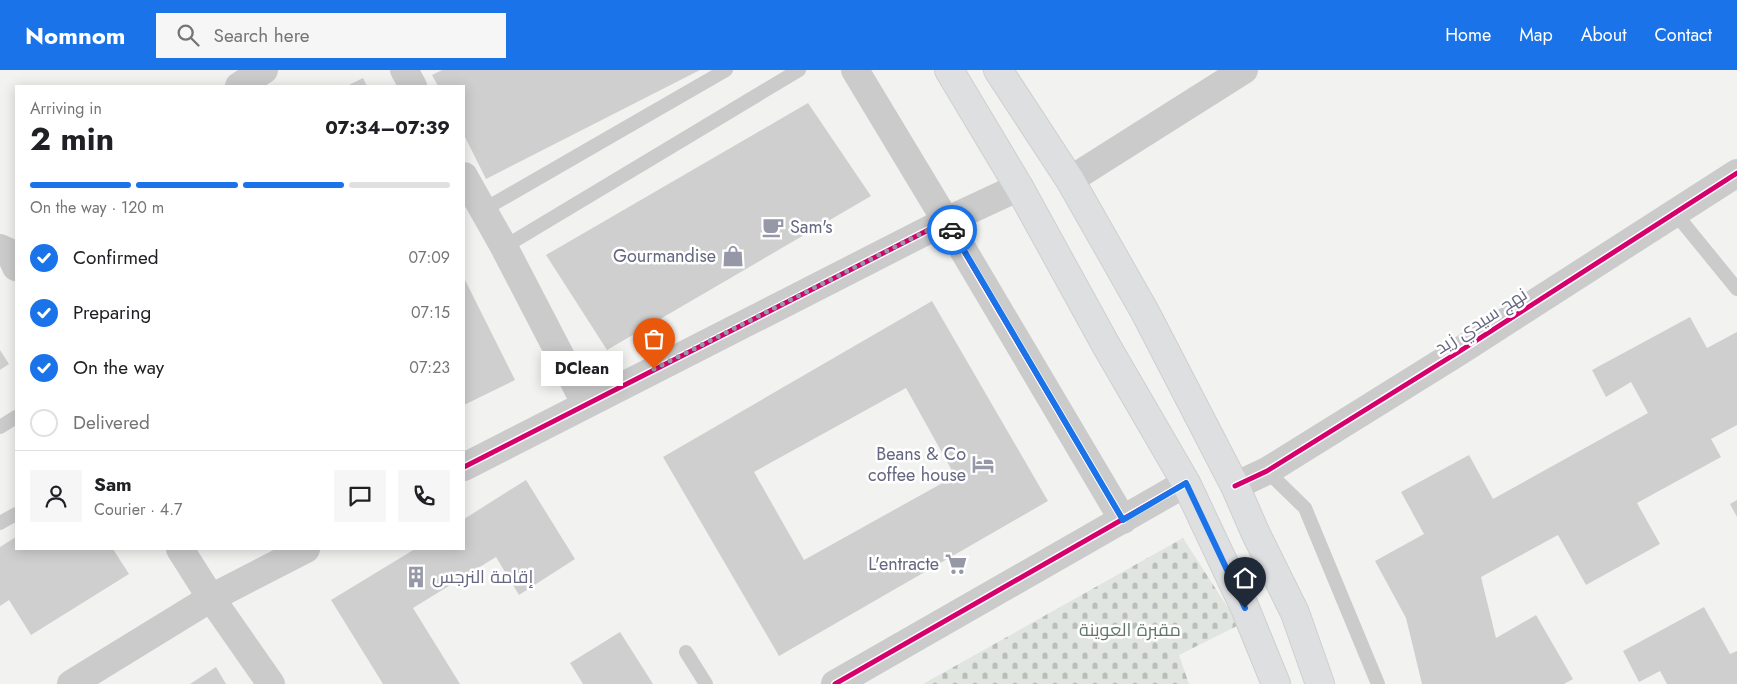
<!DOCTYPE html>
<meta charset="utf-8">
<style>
body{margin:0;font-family:Jost,Cairo,sans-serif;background:#f6f6f6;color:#202124;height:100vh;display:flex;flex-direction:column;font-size:19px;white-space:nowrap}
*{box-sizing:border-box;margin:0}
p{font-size:16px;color:#757577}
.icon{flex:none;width:28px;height:28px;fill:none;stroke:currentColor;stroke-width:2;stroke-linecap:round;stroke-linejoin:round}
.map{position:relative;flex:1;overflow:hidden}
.drawer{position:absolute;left:15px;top:15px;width:450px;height:465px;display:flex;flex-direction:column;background:#fff;border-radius:0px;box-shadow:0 2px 12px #0003}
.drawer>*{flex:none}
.pin{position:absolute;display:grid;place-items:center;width:42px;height:42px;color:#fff;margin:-51px -21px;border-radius:50% 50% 50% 0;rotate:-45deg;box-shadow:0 0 5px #0007}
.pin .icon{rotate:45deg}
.courier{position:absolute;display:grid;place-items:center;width:50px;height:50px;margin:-25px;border:4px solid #1a73e8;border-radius:50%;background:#fff;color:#222;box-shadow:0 1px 6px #0007}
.bubble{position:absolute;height:35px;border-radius:0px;background:#fff;box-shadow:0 2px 12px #0003;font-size:16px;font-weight:700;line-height:35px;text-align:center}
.headline em{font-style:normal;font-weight:700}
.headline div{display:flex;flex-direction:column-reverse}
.headline{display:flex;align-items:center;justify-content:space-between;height:85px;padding:0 15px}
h1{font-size:32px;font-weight:700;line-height:38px}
.bar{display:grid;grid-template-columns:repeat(4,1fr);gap:8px 5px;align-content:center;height:60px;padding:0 15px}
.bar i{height:6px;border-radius:4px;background:#e0e0e0}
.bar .on{background:#1a73e8}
.bar p{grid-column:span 4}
.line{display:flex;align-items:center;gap:12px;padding:0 15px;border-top:1px solid #e0e0e0}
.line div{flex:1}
.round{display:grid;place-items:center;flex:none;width:52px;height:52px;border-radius:0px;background:#f6f6f6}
ol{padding:0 15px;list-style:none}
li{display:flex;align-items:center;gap:15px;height:55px}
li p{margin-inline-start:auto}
li .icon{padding:5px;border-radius:50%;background:#1a73e8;color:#fff;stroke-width:4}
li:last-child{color:#757577}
li i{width:28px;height:28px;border:2px solid #e0e0e0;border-radius:50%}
header{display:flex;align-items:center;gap:30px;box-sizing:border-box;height:70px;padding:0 25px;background:#1a73e8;color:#fff}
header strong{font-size:24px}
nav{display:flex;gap:28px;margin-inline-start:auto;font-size:18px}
.search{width:350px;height:45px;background:#f6f6f6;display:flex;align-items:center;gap:12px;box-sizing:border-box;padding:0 18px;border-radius:0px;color:#757577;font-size:19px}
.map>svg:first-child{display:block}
.cemetery{fill:url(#cemetery-stones)}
.building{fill:#cfcfd0;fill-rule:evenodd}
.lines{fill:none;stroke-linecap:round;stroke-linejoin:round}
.secondary-casing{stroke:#cfcfd0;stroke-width:30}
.lane{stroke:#cbcbcc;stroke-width:14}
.street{stroke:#cbcbcc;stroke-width:28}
.secondary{stroke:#dedfe0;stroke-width:28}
.cycleway-casing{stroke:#fff;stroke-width:8}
.cycleway{stroke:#d6006c;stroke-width:5}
.done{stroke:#9698a7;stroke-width:5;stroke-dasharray:0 9}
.route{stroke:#1a73e8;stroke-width:6}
.labels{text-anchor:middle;stroke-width:5;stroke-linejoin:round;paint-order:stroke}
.poi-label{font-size:18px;fill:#64677f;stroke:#fff;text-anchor:end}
.street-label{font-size:18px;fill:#64677f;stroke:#fff}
.park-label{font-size:18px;fill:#637768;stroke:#fff}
</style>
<header>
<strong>Nomnom</strong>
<div class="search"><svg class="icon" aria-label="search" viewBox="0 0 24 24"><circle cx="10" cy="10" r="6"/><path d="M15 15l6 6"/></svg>Search here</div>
<nav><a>Home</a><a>Map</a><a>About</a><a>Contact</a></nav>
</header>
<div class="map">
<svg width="1737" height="614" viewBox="0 0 1737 614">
<defs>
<pattern id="cemetery-stones" width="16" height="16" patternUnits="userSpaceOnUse" patternTransform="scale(1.25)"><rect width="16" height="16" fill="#e0e5e0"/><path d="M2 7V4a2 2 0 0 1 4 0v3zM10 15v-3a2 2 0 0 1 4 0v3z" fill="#b9bdbb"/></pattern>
</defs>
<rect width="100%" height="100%" fill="#f2f3f1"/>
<!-- cemetery -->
<polygon class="cemetery" points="1183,468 1239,555 1179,585 1189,614 923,614"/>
<!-- building -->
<g class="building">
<polygon points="442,0 700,0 486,109 464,65 464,16 438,16 432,5"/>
<polygon points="363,8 367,16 347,16"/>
<polygon points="808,33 871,126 607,280 546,185"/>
<polygon points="464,208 515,310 464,335"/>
<path d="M932 231 1048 431 779 586 663 387ZM906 318 955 406 804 490 754 402Z"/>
<polygon points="1690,247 1707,278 1737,262 1737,355 1711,369 1721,387 1637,433 1660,474 1586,515 1558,465 1481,507 1496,568 1536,545 1573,609 1564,614 1422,614 1406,548 1375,491 1424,464 1401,422 1469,385 1493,429 1648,343 1631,312 1606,327 1592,300"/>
<polygon points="0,280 9,294 0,300"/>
<polygon points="526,410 575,489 519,525 496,487 413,538 460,614 383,614 331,530 415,479 464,479 464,449"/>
<polygon points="1737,430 1737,447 1730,434"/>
<polygon points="16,467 16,479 113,479 129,504 31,565 9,530 0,536 0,477"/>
<polygon points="1704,537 1730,584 1737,581 1737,614 1667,614 1660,601 1639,612 1623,581"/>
<polygon points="620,562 653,614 583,614 570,593"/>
<polygon points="216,597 226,614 190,614"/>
</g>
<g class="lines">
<!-- secondary casing -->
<g class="secondary-casing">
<g id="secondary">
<polyline points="949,0 1019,117 1107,277 1186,413 1245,538 1276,614"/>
<polyline points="998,0 1070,110 1145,242 1235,416 1255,462 1295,543 1320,614"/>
</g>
</g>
<!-- lane -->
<g class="lane">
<polyline points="483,140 726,0"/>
<polyline points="1675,143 1737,219"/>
<polyline points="504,177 799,0"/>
<polyline points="0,357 16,347"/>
<polyline points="1267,401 1305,438 1378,614"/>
<polyline points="0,453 16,444"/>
<polyline points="686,582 706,614"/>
</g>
<!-- street -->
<g class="street">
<polyline points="404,0 413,16"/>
<polyline points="855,0 946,151 1019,117"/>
<polyline points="239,16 264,0"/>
<polyline points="464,106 504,177 585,333"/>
<polyline points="1070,110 1244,0"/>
<polyline points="0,178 9,182 16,197"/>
<polyline points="464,397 946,151 1123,450"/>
<polyline points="1235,416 1267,401 1460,281 1737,103"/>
<polyline points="180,479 211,528 271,614"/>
<polyline points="71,614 211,528 306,479"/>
<polyline points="835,614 1186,413"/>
</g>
<!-- secondary -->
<use href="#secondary" class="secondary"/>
<!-- cycleway casing -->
<g class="cycleway-casing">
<g id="cycleway">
<polyline points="464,397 946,151 1123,450"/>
<polyline points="1235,416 1267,401 1460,281 1737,103"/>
<polyline points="835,614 1186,413"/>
</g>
</g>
<!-- cycleway -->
<use href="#cycleway" class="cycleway"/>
</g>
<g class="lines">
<!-- done -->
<polyline class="done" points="654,299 946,151 952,160"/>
<!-- route -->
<polyline class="route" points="952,160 1123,450 1186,413 1245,538"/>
</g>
<!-- icons -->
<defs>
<g id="cafe-bare" transform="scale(1.725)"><path d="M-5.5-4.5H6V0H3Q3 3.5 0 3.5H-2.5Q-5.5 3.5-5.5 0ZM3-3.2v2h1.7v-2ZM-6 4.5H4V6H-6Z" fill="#9698a7" stroke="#fff" stroke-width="2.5" paint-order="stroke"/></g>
<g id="shop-bare" transform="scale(1.725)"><path d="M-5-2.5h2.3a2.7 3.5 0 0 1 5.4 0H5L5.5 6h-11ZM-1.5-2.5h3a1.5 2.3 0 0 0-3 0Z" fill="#9698a7" stroke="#fff" stroke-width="2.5" paint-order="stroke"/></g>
<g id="hotel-bare" transform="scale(1.725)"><path d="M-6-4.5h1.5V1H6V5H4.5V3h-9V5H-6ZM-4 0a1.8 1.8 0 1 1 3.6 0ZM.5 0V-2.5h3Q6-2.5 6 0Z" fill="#9698a7" stroke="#fff" stroke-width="2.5" paint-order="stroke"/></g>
<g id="supermarket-bare" transform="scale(1.725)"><path d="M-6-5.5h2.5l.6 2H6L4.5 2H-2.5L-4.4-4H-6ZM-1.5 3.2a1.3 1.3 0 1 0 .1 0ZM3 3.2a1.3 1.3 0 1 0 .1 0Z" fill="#9698a7" stroke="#fff" stroke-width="2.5" paint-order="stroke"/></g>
<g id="building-bare" transform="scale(1.725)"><path d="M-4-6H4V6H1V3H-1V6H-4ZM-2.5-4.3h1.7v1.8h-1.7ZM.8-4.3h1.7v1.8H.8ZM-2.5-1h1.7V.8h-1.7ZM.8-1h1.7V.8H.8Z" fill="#9698a7" stroke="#fff" stroke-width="2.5" paint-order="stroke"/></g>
</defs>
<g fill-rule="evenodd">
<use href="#cafe-bare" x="773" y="157"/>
<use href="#shop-bare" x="733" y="186"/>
<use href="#hotel-bare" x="983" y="394"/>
<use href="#supermarket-bare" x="956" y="494"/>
<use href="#building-bare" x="416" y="507"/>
</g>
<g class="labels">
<!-- poi labels -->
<g class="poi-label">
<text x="790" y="163" text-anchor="start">Sam's</text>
<text x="716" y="192">Gourmandise</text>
<text x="966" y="390">Beans &amp; Co<tspan x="966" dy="21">coffee house</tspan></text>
<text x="939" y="500">L'entracte</text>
<text x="432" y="513" text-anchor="start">إقامة النرجس</text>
</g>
<!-- street labels -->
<g class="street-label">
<text transform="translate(1481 251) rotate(-33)" y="6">نهج سيدي زيد</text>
</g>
<!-- park labels -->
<g class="park-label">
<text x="1130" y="566">مقبرة العوينة</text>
</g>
</g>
</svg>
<div class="pin" style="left:654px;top:299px;background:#ea580c"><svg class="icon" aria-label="bag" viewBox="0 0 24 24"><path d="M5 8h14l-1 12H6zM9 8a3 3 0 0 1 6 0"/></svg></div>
<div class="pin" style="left:1245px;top:538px;background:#1f2937"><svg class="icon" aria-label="home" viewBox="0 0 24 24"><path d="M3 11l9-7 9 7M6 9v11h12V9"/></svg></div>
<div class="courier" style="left:952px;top:160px"><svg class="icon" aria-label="car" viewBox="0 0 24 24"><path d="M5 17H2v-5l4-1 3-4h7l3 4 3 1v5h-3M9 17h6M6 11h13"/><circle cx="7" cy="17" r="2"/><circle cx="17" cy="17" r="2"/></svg></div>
<div class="bubble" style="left:541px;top:281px;width:82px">DClean</div>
<section class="drawer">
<div class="headline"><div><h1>2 min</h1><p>Arriving in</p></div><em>07:34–07:39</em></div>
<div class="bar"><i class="on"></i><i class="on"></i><i class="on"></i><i></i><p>On the way · 120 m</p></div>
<ol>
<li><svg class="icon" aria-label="check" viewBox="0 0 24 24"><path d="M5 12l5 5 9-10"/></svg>Confirmed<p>07:09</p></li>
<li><svg class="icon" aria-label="check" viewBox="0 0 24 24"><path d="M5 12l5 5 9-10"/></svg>Preparing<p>07:15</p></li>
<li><svg class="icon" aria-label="check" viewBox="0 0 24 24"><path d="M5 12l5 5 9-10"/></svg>On the way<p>07:23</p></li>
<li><i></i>Delivered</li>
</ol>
<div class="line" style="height:90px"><a class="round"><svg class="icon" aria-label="person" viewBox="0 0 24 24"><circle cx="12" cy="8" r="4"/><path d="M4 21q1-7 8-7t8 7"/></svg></a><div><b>Sam</b><p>Courier · 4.7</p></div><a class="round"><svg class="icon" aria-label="chat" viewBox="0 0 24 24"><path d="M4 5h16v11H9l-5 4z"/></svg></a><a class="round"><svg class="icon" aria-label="phone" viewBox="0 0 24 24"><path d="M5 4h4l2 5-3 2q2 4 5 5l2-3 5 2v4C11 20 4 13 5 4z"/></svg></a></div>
</section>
</div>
